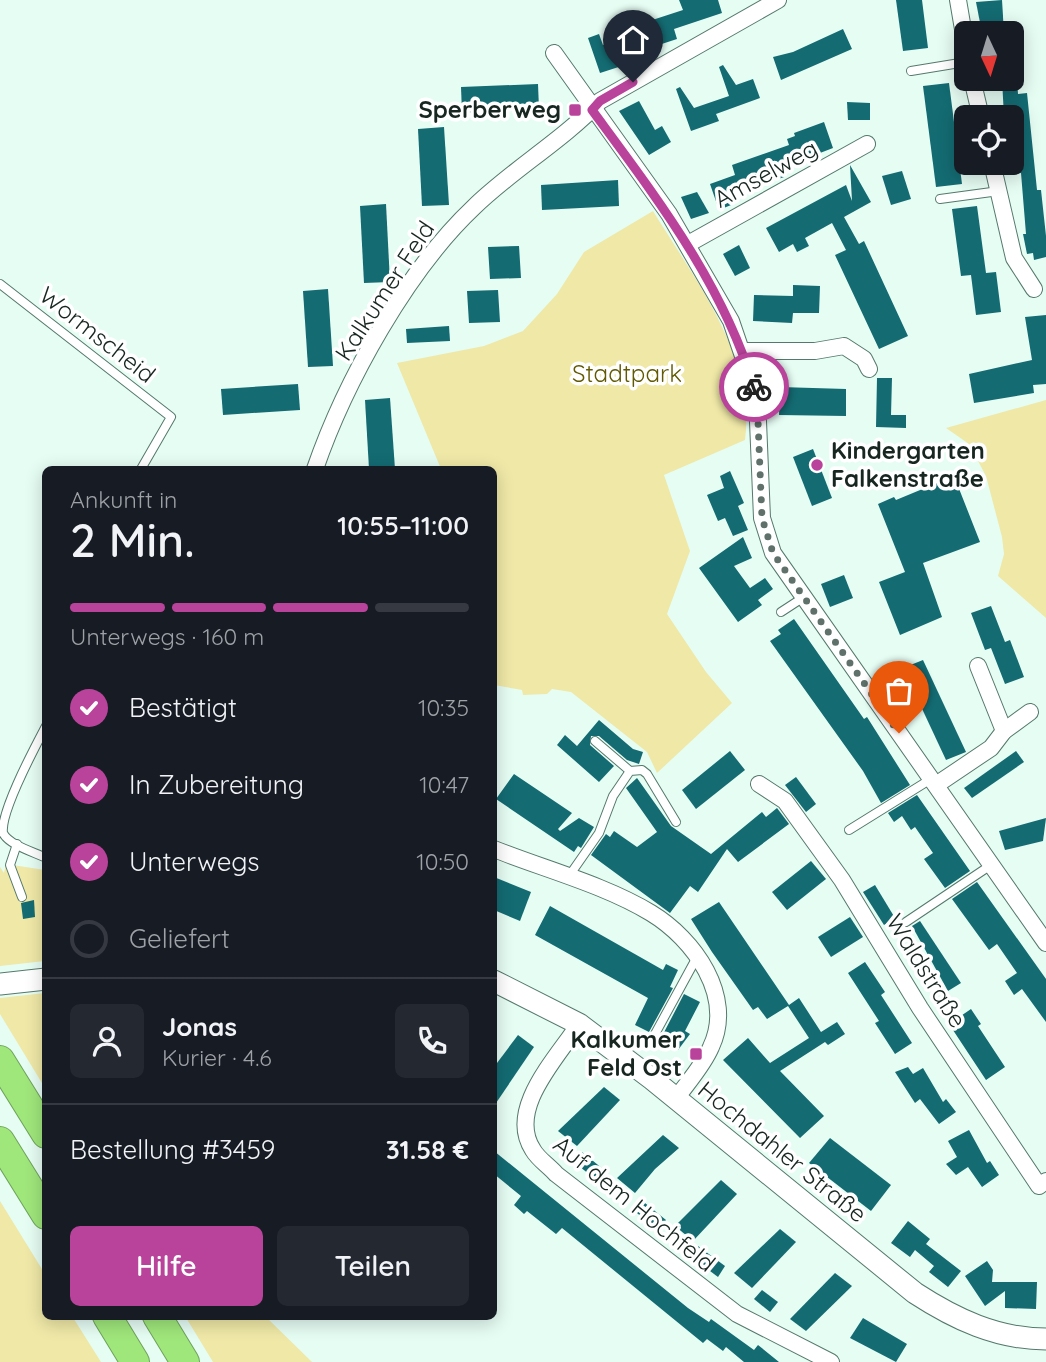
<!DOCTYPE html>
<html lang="de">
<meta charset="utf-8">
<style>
body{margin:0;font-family:Quicksand,sans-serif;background:#242831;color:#f1f3f6;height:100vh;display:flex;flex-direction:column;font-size:26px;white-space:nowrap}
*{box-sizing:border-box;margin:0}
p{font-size:23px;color:#9ea1a6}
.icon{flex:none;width:38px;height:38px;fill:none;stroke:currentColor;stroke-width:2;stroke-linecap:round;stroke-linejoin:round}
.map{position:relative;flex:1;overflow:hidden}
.side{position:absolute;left:42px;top:466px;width:455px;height:854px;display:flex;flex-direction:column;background:#171b24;border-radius:10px;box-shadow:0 4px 18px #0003}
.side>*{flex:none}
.needle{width:46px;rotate:176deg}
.controls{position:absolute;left:954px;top:21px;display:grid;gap:14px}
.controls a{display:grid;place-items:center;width:70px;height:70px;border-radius:10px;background:#171b24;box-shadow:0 4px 18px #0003;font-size:35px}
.pin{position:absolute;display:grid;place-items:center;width:60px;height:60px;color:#fff;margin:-72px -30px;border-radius:50% 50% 50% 0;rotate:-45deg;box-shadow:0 0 7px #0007}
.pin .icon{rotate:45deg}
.courier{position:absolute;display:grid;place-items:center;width:70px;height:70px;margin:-35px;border:5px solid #b9439b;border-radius:50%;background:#fff;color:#222;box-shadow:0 2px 9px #0007}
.overview em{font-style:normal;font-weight:600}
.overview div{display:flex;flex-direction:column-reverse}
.overview{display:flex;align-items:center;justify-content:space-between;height:119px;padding:0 28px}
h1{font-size:46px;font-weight:600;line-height:52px}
.bar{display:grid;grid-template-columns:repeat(4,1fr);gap:10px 7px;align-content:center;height:84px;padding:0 28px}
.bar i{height:9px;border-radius:5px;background:#363941}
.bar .on{background:#b9439b}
.bar p{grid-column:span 4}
.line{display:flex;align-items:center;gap:18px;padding:0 28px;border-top:2px solid #363941}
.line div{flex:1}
.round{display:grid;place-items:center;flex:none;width:74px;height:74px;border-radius:10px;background:#242831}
ol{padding:0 28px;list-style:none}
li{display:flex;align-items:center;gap:21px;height:77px}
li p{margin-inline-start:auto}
li .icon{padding:7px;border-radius:50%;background:#b9439b;color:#fff;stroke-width:4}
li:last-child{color:#9ea1a6}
li i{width:38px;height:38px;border:4px solid #363941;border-radius:50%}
.cta{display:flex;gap:14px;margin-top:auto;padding:14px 28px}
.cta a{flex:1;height:80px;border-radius:10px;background:#b9439b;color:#fff;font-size:28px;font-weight:600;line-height:80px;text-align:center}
.cta a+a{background:#242831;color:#f1f3f6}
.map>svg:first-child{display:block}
.green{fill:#efe8a7}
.building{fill:#146b72}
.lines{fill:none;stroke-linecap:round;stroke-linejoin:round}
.lane-casing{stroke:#55796c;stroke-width:10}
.street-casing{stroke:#55796c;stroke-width:18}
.secondary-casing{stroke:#55796c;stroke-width:23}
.highway-casing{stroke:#6fa35b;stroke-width:30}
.lane{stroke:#fff;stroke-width:8}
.street{stroke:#fff;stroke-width:16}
.secondary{stroke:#fff;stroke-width:21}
.highway{stroke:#9fe67b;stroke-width:28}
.done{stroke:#5f716a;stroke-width:7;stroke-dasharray:0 12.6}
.route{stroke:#b9439b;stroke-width:9}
.poi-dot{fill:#b9439b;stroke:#fff;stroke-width:2.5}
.labels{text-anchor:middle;stroke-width:7;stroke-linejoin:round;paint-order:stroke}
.poi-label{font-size:24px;font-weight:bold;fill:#172620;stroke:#fff;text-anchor:end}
.street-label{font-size:24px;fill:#172620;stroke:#fff}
.park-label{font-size:24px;fill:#625903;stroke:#fff}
</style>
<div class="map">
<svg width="1046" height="1362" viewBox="0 0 1046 1362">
<rect width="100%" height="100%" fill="#e6fdf4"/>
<!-- green -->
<g class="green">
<path d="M653 211C694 278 756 357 745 440L664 475 690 551 667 614 706 672 732 703 657 773 647 752 571 692 552 689 547 694 523 695 522 690 494 685V469H441L397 363 484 346 523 331 557 294 584 252Z"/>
<polygon points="1046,400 1046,618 998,576 1004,554 1002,537 986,476 969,444 946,428"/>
<polygon points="6,864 45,870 45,961 0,966 0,867 4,873"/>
<polygon points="45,993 46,993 45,1088 0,1014 0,998"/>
<polygon points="0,1201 45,1274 46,1316 72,1316 101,1362 0,1362"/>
<polygon points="185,1316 265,1316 312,1362 213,1362"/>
</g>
<!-- building -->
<g class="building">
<polygon points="679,0 718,0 722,13 674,29 677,39 628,55 631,63 600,73 588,38 599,34 603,45 641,36 637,25 683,10"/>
<polygon points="896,0 922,0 928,48 903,51"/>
<polygon points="1002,0 1004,33 982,33 976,2"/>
<polygon points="843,29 852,49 781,80 773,57 793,52"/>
<polygon points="723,65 736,85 753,79 760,98 716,114 719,121 691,131 676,89 680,87 694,108 729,96 719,67"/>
<polygon points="1002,79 1017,79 1018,94 1027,93 1037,190 1041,190 1046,236 1046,257 1034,260 1033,253 1027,254 1023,234 1026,234 1021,173 1015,174 1012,117 1004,117"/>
<polygon points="949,83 962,184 936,187 923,86"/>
<polygon points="538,84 539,109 462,113 461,87"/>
<polygon points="639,101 655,130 662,126 671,142 649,155 619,111"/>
<polygon points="847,102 870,103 870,120 848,120"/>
<polygon points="824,122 833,148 781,168 784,177 728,196 731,205 719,210 710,184 735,175 732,165 789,145 787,139 795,136 794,133"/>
<polygon points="444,127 449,205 422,206 418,129"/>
<polygon points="850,165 871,202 844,217 859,244 864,241 908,336 879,349 835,255 846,250 832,223 805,238 809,246 797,252 793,244 779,252 766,228 846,185 852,201"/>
<polygon points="902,171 911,199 891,205 882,176"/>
<polygon points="618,180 619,206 542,210 541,185"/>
<polygon points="697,192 709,213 691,219 681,197"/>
<polygon points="386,204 390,282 364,283 360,206"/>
<polygon points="977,206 986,273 996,272 1001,312 976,315 971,275 961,276 952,209"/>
<polygon points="739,245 750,268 735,276 723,254"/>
<polygon points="519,246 521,278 490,279 488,247"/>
<polygon points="793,285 820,286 819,313 793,313 792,323 753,321 754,295 793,296"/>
<polygon points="328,289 333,366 308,367 303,291"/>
<polygon points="498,290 500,322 469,323 467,291"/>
<polygon points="1046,315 1046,384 1033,385 1034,393 974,403 969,374 1032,360 1025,317"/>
<polygon points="449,326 450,341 407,343 406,329"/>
<polygon points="877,378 892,378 891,415 906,415 906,428 876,427"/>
<polygon points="298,384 300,410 223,415 221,389"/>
<polygon points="780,387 846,389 846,416 779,415"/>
<polygon points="390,398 395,469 369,469 365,400"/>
<polygon points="813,449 832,498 812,506 793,457"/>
<polygon points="730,471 744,503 738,506 748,530 733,536 725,518 718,521 707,495 724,488 720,476"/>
<polygon points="954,476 980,542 923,563 942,617 900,635 879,582 905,572 878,504 894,497 896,500"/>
<polygon points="743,537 752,558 734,566 750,588 765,578 773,589 758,600 762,605 738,622 699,568"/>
<polygon points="844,575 853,598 830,607 821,584"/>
<polygon points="991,606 1005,642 1010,640 1024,677 1005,684 991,648 985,650 971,613"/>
<polygon points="794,619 864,719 867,717 910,785 881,803 863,771 770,641 781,634 778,630"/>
<polygon points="923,660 966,752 946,760 903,668"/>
<polygon points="599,720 633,749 643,752 639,764 627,760 599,736 591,736 590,745 614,766 599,782 557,745 565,735 577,746"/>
<polygon points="730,751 745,770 696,809 682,790"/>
<polygon points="1016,751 1024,762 972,798 964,788"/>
<polygon points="514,774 572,813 558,829 560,831 579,818 594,827 581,848 578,846 574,852 496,799"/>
<polygon points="796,777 816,804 806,812 785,785"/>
<polygon points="637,778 671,826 711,854 762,812 766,817 777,808 789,824 738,862 727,849 698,892 690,886 670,913 591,855 606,834 610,837 614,831 637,847 657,832 626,788"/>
<polygon points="917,795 970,871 945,888 924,859 933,853 915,827 911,830 902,816 894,822 888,813"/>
<polygon points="1046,818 1043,841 1005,850 999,831"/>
<polygon points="811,861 826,879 787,910 772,892"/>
<polygon points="494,877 531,892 520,921 494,910"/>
<polygon points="977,882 1046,979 1046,1022 1022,989 1014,995 1005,981 1017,973 997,944 989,950 952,899"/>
<polygon points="875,885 895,918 884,925 863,892"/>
<polygon points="34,900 35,917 23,919 21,903"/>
<polygon points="719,902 789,1005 799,998 821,1032 837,1022 845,1034 828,1045 825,1042 780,1071 824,1116 800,1138 723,1060 748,1038 770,1063 809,1038 788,1006 767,1019 758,1007 753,1010 712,952 691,919"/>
<polygon points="550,906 663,970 666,964 678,970 670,987 673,988 649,1032 635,1025 648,998 535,935"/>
<polygon points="850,917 863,937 831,957 818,937"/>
<polygon points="920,921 961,983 948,991 912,926"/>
<polygon points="865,962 885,992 881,995 912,1043 895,1054 875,1023 879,1021 848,973"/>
<polygon points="684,994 700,1002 685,1031 690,1034 678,1050 660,1040"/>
<polygon points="971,1009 981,1024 978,1026 1005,1067 986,1080 949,1024"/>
<polygon points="518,1035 534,1047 494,1106 494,1067"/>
<polygon points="908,1067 913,1074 923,1068 943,1102 946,1099 956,1112 939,1124 920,1099 915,1103 895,1072"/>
<polygon points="604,1087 620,1100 577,1146 558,1131"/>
<polygon points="969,1130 987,1163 990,1161 999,1175 982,1187 968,1167 956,1175 946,1164 957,1157 948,1141"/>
<polygon points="663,1135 679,1148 655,1169 635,1193 617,1178"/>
<polygon points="830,1138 891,1185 871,1211 809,1163"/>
<polygon points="494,1151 688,1308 709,1322 711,1319 754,1350 758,1345 779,1362 744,1362 726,1347 723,1351 707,1339 703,1343 562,1228 556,1234 527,1211 524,1214 514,1205 521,1196 494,1174"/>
<polygon points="582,1152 603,1169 595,1179 574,1162"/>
<polygon points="721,1180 737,1194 693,1241 675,1226"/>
<polygon points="640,1199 666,1220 658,1230 632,1209"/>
<polygon points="908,1221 930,1239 926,1244 961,1271 948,1287 929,1272 934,1266 915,1250 910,1257 891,1243"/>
<polygon points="780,1229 796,1242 752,1288 734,1273"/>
<polygon points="698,1246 725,1266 718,1277 690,1256"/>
<polygon points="987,1261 993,1270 992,1282 1037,1282 1036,1309 1005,1308 1005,1291 985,1306 965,1276"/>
<polygon points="835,1273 852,1286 806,1331 790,1319"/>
<polygon points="762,1290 778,1302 770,1312 754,1299"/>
<polygon points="863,1318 907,1344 896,1362 850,1338"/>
</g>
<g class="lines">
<!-- lane casing -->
<g class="lane-casing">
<g id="lane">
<polyline points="911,71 966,62"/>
<polyline points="940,199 999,191"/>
<polyline points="0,284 171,417 141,469"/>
<polyline points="781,612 804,597"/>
<path d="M46 726C35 747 0 812 3 833 9 845 34 852 46 858"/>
<polyline points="595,741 630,771"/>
<polyline points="849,830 931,779"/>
<polyline points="17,844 10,865 22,897"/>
<polyline points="569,876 599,833 613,796 630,771 642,770 647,774 676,822"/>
<polyline points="906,922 991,865"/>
<polyline points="649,1045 697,957"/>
</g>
</g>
<!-- street casing -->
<g class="street-casing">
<g id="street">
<polyline points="958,0 966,47"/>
<polyline points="554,53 669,214 731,321 757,397 762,518 773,553 1046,943"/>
<polyline points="972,79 981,117"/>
<polyline points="992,163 1014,258 1034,289"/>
<polyline points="688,244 867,144"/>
<polyline points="743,351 815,351 844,346 864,359 869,369"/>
<path d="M315 469C345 382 407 270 474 207 513 169 562 141 600 101L778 0"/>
<polyline points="978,666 1004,731"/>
<polyline points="759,784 785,801 842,880 920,1008 1039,1186 1046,1181"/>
<polyline points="936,785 991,748 1004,731 1030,712"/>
<path d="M494 849C544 869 605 885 651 913 694 939 735 996 711 1047 703 1066 687 1083 675 1100"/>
<path d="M579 1024C558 1057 506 1109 533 1150 538 1159 549 1166 556 1174L737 1314 831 1362"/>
</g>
</g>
<!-- secondary casing -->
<g class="secondary-casing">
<g id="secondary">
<path d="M494 981 579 1024 652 1079 915 1293C955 1319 997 1339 1046 1339"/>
<polyline points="0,984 46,979"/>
</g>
</g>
<!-- highway casing -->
<g class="highway-casing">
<g id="highway">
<polyline points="0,1060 46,1134"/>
<polyline points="0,1141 46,1215"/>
<polyline points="107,1316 135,1362"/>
<polyline points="157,1316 185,1362"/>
</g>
</g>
<!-- lane -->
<use href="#lane" class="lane"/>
<!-- street -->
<use href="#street" class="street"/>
<!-- secondary -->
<use href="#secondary" class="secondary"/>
<!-- highway -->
<use href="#highway" class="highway"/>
</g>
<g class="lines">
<!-- done -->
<polyline class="done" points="754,387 757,397 762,518 773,553 899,733"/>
<!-- route -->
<path class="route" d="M633 82 600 101 592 110C656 197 722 282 754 387"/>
</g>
<!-- markers -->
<g class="poi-dot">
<rect x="568" y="103" width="14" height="14" rx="3.5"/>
<circle cx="817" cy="465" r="7"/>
<rect x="689" y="1047" width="14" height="14" rx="3.5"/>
</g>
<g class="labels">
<!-- poi labels -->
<g class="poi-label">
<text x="561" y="118">Sperberweg</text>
<text x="831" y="459" text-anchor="start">Kindergarten<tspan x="831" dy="28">Falkenstraße</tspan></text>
<text x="682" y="1048">Kalkumer<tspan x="682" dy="28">Feld Ost</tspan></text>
</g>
<!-- street labels -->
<g class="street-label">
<text transform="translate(766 174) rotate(-29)" y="8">Amselweg</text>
<text transform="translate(385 291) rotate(-57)" y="8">Kalkumer Feld</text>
<text transform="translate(97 335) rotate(38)" y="8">Wormscheid</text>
<text transform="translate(926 971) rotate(58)" y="8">Waldstraße</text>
<text transform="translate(782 1152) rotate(39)" y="8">Hochdahler Straße</text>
<text transform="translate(634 1204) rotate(39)" y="8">Auf dem Hochfeld</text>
</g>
<!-- park labels -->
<g class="park-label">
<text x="627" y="382">Stadtpark</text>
</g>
</g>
</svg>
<div class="controls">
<a><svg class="needle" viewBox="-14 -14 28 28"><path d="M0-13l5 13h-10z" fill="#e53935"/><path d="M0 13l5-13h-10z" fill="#9ea1a6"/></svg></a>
<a><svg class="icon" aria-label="locate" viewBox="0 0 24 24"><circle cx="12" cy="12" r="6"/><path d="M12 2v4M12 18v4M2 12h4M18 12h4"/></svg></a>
</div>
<div class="pin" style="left:899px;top:733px;background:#ea580c"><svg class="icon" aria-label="bag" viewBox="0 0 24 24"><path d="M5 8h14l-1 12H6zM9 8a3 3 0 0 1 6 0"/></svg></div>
<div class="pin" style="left:633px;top:82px;background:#1f2937"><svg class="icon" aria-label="home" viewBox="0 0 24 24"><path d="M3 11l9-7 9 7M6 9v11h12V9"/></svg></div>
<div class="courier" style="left:754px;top:387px"><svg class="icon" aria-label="bike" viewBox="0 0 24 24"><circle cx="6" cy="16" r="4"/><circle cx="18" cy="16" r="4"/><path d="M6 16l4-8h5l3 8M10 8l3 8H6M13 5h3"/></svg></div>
<section class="side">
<div class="overview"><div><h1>2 Min.</h1><p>Ankunft in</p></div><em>10:55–11:00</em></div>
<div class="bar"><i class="on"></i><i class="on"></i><i class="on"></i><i></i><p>Unterwegs · 160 m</p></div>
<ol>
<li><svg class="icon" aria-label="check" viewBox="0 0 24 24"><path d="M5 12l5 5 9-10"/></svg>Bestätigt<p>10:35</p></li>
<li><svg class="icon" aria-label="check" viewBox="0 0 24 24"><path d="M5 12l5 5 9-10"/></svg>In Zubereitung<p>10:47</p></li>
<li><svg class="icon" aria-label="check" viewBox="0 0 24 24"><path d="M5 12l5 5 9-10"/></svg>Unterwegs<p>10:50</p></li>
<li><i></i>Geliefert</li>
</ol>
<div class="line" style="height:126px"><a class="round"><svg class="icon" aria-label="person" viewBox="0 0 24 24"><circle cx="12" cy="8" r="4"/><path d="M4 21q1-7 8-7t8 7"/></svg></a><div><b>Jonas</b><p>Kurier · 4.6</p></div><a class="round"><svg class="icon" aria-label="phone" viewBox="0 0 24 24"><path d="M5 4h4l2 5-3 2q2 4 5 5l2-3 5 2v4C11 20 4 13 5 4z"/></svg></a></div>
<div class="line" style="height:91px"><div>Bestellung #3459</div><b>31.58 €</b></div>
<div class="cta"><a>Hilfe</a><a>Teilen</a></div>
</section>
</div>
